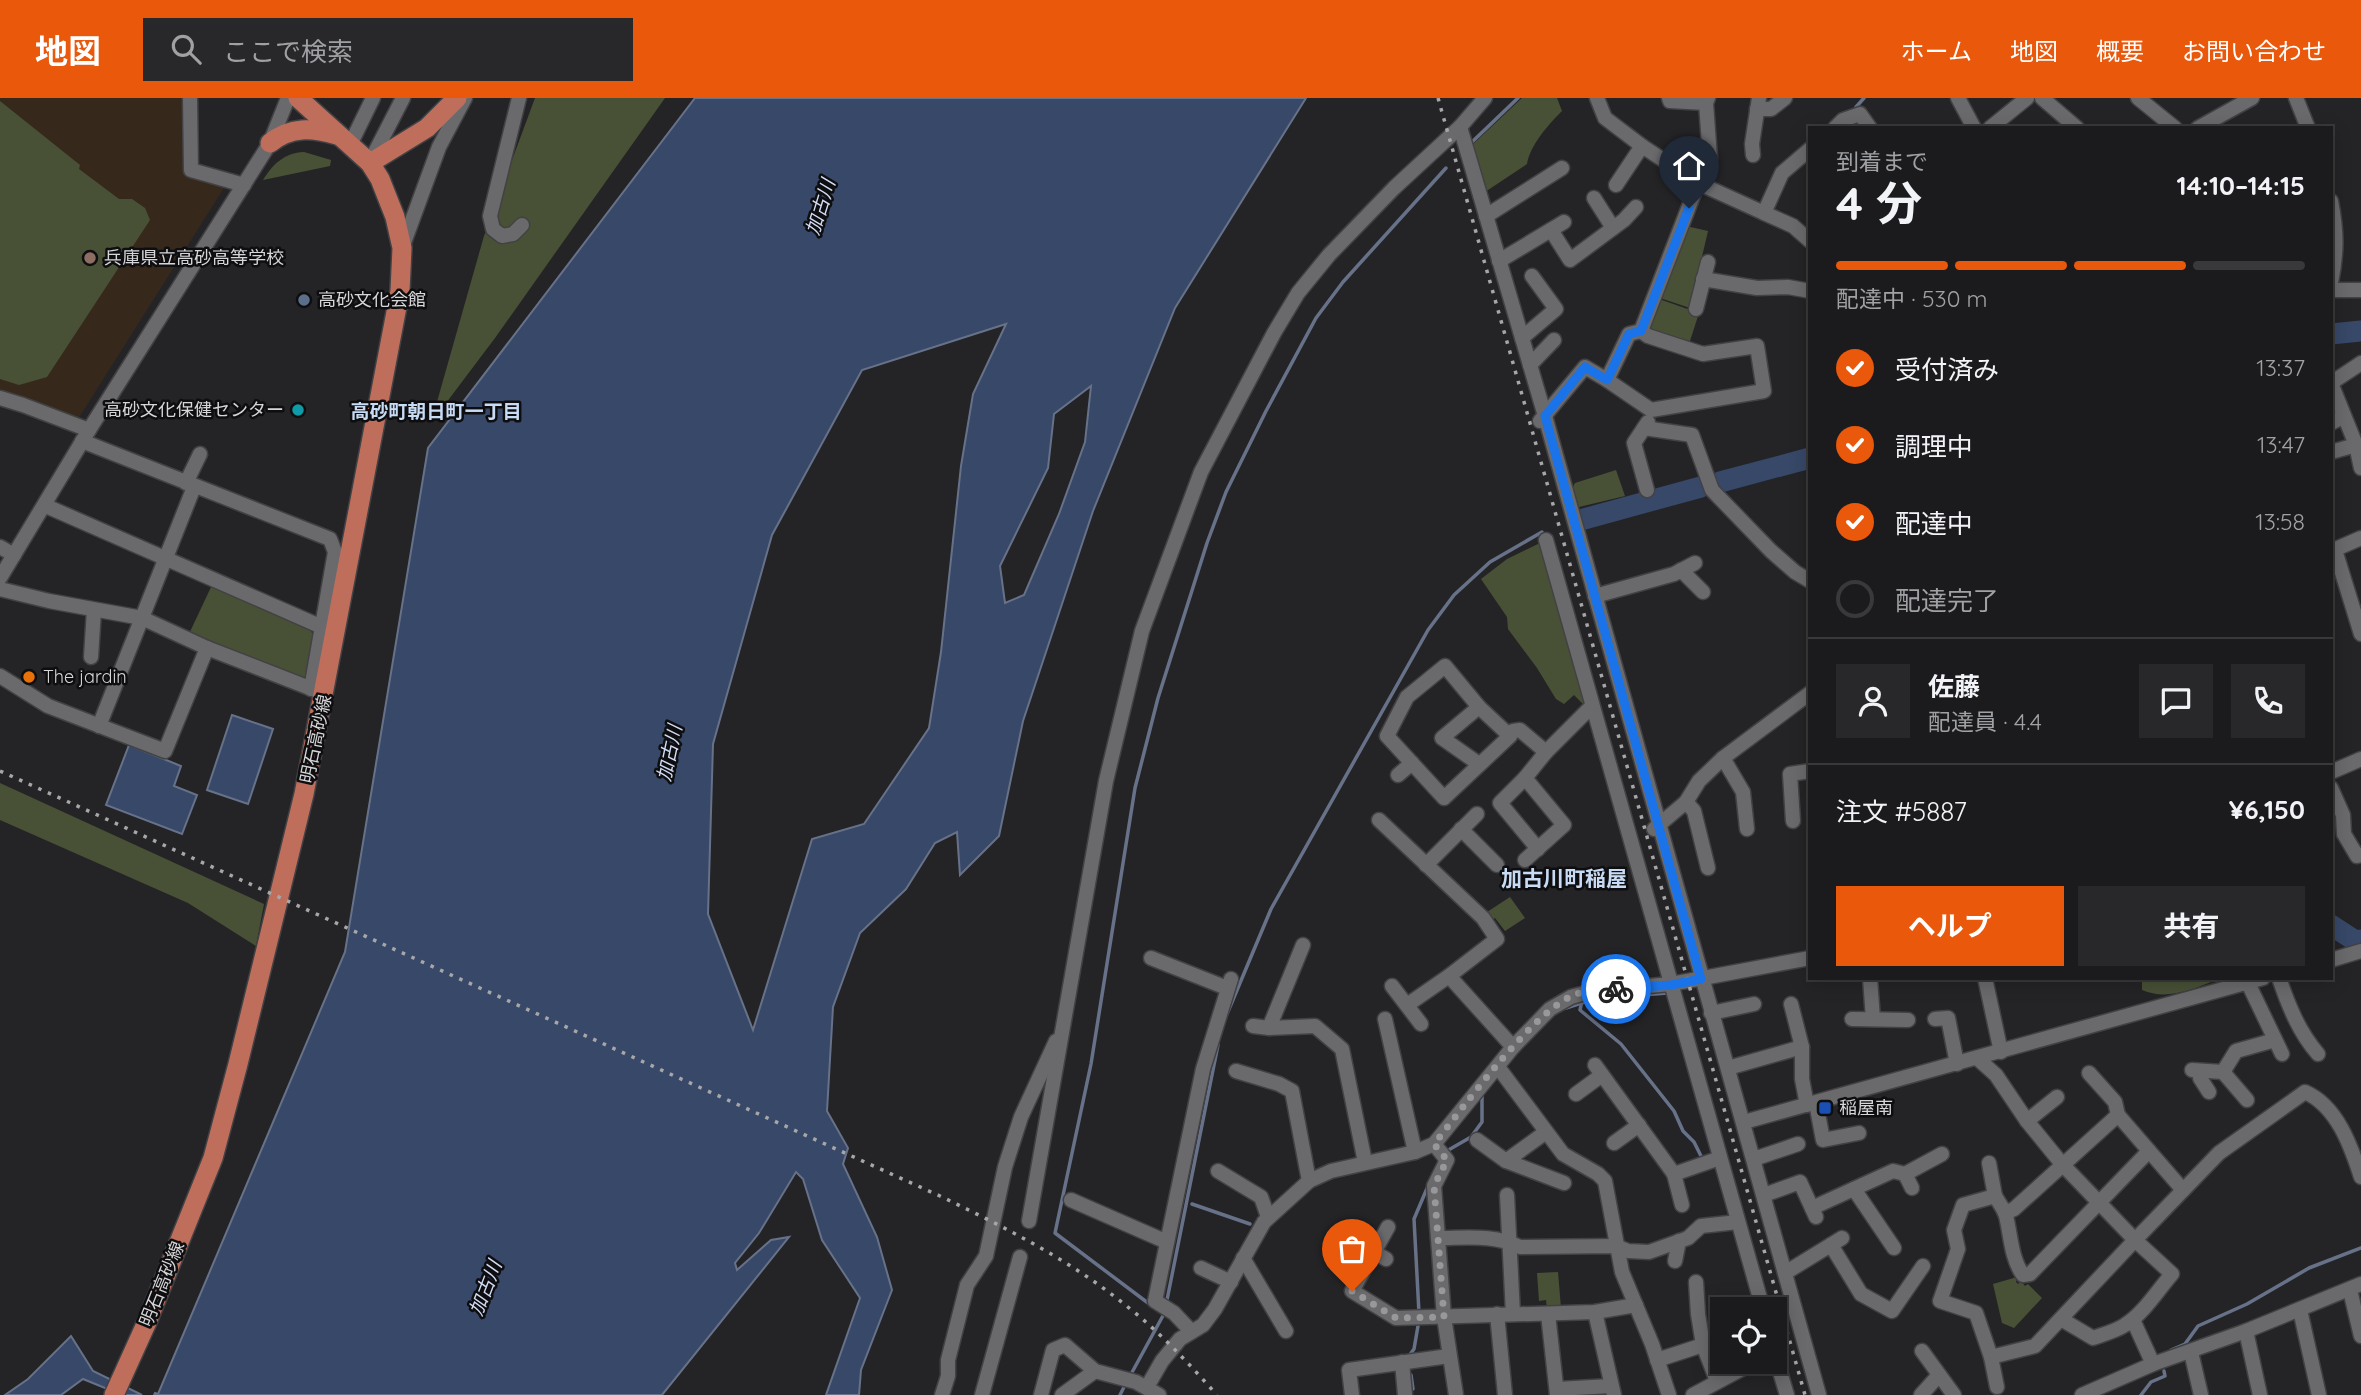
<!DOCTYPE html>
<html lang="ja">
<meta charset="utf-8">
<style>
body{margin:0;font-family:Quicksand,"Noto Sans JP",sans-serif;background:#28282a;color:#f1f3f6;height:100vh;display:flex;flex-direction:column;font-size:26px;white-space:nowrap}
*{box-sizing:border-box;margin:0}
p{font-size:23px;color:#a0a1a4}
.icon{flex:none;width:38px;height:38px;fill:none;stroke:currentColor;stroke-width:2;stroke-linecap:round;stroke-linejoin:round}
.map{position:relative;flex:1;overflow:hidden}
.panel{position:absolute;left:1808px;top:28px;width:525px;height:854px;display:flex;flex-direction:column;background:#1b1b1d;border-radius:0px;box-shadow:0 4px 18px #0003,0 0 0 2px #39393b}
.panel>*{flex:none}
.tools{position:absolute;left:1710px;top:1199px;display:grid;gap:14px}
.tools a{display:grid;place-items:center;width:77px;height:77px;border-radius:0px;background:#1b1b1d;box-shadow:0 4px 18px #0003,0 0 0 2px #39393b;font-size:35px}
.pin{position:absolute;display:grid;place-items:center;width:60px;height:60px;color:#fff;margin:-72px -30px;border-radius:50% 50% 50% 0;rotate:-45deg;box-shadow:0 0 7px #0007}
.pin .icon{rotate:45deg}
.courier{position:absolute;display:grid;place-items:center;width:70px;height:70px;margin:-35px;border:5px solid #1a73e8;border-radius:50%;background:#fff;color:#222;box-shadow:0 2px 9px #0007}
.head em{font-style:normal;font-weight:700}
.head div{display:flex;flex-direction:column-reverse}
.head{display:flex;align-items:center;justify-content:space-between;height:119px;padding:0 28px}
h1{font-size:46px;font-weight:700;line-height:52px}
.bar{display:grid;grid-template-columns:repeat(4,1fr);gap:10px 7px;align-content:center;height:84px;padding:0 28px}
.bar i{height:9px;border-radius:5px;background:#39393b}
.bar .on{background:#ea580c}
.bar p{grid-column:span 4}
.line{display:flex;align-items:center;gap:18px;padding:0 28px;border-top:2px solid #39393b}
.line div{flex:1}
.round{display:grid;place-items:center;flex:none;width:74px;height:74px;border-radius:0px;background:#28282a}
ol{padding:0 28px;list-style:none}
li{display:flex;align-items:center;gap:21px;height:77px}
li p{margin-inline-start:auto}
li .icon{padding:7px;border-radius:50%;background:#ea580c;color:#fff;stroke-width:4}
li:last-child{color:#a0a1a4}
li i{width:38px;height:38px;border:4px solid #39393b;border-radius:50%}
.primary-button{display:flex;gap:14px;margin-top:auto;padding:14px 28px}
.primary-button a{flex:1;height:80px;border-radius:0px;background:#ea580c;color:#fff;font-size:28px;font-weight:700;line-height:80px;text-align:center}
.primary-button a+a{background:#28282a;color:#f1f3f6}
header{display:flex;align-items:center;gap:42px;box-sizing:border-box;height:98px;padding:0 35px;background:#ea580c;color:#fff}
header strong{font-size:33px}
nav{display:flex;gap:38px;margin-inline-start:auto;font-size:24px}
.search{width:490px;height:63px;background:#28282a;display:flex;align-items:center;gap:18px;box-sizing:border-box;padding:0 24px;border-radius:0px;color:#a0a1a4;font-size:26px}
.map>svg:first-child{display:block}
.education{fill:#36291c}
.green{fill:#485136}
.water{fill:#374868;stroke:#677289;stroke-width:2;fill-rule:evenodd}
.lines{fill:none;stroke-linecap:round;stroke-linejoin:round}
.stream{stroke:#677289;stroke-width:3.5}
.river{stroke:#374868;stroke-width:21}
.minor-casing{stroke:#424144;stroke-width:17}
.major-casing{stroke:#424144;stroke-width:22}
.minor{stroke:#6a6a6d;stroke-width:14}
.major{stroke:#c06e5c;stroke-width:19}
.rail{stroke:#a7a6a8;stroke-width:3.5;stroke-dasharray:3.5 7;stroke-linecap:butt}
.done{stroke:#989799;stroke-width:7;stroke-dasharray:0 12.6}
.route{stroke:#1a73e8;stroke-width:9}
.education-dot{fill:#8d6e63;stroke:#0e0d0f;stroke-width:2.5}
.service-dot{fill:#5c6f8a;stroke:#0e0d0f;stroke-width:2.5}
.culture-dot{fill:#0f9aa8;stroke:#0e0d0f;stroke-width:2.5}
.food-dot{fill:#e8710a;stroke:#0e0d0f;stroke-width:2.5}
.transit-dot{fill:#1a4fb4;stroke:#0e0d0f;stroke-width:2.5}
.labels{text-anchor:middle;stroke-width:5;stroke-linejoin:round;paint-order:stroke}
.poi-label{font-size:18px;fill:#d6d5d7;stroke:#0e0d0f;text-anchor:start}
.street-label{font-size:18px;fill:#d6d5d7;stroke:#0e0d0f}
.water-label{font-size:19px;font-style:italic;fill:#d1ddf5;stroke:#0e0d0f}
.neighbourhood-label{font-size:19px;font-weight:bold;fill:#c8dbf4;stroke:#0e0d0f}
.quarter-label{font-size:21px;font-weight:bold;fill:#c8dbf4;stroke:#0e0d0f}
</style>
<header>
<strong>地図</strong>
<div class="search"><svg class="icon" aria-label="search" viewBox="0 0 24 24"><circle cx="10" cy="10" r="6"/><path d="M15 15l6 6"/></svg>ここで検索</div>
<nav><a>ホーム</a><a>地図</a><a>概要</a><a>お問い合わせ</a></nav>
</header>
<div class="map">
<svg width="2361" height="1297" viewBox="0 0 2361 1297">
<rect width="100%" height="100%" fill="#242427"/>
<!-- education -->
<polygon class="education" points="0,0 186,0 186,74 227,85 78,321 0,293"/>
<!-- green -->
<g class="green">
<polygon points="535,0 665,0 495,240 431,325 484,138"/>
<path d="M1522 0H1557L1562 13C1549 26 1530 47 1527 66L1485 94 1472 47Z"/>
<polygon points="0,3 80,67 79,71 119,101 132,101 145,110 150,122 47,279 19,287 0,281"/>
<path d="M304 54 331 62 330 68 263 82C273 66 284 55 304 54Z"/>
<polygon points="1686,128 1708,133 1690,210 1660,200"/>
<polygon points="1659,201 1699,215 1689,246 1650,234 1648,227"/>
<polygon points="1616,372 1625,398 1579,409 1573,389 1575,385"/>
<polygon points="1540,445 1585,602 1584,607 1574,597 1564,606 1556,601 1537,570 1508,531 1507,519 1481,481 1507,461"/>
<polygon points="212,487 311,533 314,539 309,582 188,538"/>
<polygon points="0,685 264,806 256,848 188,805 0,722"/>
<polygon points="1510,799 1525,820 1505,833 1495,820 1490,823 1484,816"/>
<path d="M2142 880H2210L2211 884C2189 893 2165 902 2142 892Z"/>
<polygon points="1558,1174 1561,1210 1547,1211 1546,1202 1539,1203 1537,1175"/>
<polygon points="2017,1179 2016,1184 2018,1186 2021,1183 2025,1188 2028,1186 2042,1200 2014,1230 2002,1225 1993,1186"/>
</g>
<!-- water -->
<g class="water">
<path d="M695 0H1306L1175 210 1093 413 1023 623 999 738 960 777 957 734 935 745 906 791 860 835 833 909 827 1013 848 1050 843 1066 877 1139 892 1192 861 1272 859 1297H826L860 1200 822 1142 803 1081 796 1074 759 1135 735 1165 737 1172 771 1142 789 1139 662 1297H154L155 1295 158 1296 345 854 428 350ZM1006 226 973 296 961 368 941 554 929 630 864 726 812 741 753 932 708 816 713 646 772 437 862 272ZM1091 288 1085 344 1059 416 1024 497 1005 505 1000 468 1048 370 1054 316Z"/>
<polygon points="232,617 273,631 248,706 207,692"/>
<polygon points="129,647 181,668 174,688 197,697 182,736 106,707"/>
<polygon points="71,1238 93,1273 142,1297 122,1297 83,1281 61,1297 5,1297 28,1281"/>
</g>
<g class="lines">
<!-- stream -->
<g class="stream">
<polyline points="1856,9 1864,0"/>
<polyline points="1472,44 1518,0"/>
<polyline points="1582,903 1580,912 1621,946 1674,1013 1683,1033 1694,1044 1702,1060"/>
<polyline points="1566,910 1594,901 1667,895"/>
<polyline points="1227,916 1271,811 1428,532 1454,497 1490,464 1542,434"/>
<polyline points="1445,1054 1471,1039 1482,1024 1482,994"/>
<polyline points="1192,1106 1250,1126"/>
<polyline points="1166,1207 1218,947"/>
<polyline points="1152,1208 1055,1135 1091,966 1135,690 1158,600 1207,445 1226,394 1266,313 1316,220 1343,184 1446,70"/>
<polyline points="1419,1215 1414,1121 1428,1088"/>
<polyline points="2171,1252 2185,1246 2198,1228 2247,1206 2309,1170 2361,1150"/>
<polyline points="1409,1258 1414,1251 1418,1228"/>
<polyline points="1411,1277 1413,1291"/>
<polyline points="1130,1278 1165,1214"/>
<polyline points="1120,1297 1126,1285"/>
<polyline points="2141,1297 2151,1284 2165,1278 2164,1273"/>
</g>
<!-- river -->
<g class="river">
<polyline points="2331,236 2361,233"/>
<polyline points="1720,384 1810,360"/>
<polyline points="1584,421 1701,389"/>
<polyline points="2331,827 2357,844 2361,842"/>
</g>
<!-- minor casing -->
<g class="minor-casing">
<g id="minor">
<polyline points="190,0 191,72 244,87"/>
<polyline points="519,0 490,118 493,131 502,138 513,136 522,127"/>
<polyline points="1597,0 1605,20 1642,48 1698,85 1764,115 1782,75 1810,51"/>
<polyline points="1669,0 1670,3 1706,5"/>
<polyline points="1958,0 1974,30"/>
<polyline points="2042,0 2077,30"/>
<polyline points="2138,0 2175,30"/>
<polyline points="2296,0 2308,30"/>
<polyline points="1757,11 1771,11 1785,0"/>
<polyline points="1460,29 1545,318 1819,1297"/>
<polyline points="1835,30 1843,22 1860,16 1870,30"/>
<polyline points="1990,30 2027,0"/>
<polyline points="2198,30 2252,0"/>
<polyline points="350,47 373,0"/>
<polyline points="1753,57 1752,46 1759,0"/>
<polyline points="370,64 403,0"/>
<polyline points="1616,87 1642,48"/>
<polyline points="1594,100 1613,130"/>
<path d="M2331 103C2337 134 2337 154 2331 185"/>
<polyline points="1764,115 1793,128 1810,143"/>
<polyline points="1486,118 1562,70"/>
<polyline points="1551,132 1570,162 1624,122 1636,109"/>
<polyline points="402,150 439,49 465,0"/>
<polyline points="1499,163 1564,124"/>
<polyline points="1703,181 1757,190 1788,189 1810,193"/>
<polyline points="2331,192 2361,192"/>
<polyline points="1696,211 1708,164"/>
<polyline points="1522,240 1556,211 1532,178"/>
<polyline points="1530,267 1554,242"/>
<polyline points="1607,282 1651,312 1764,293 1757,248 1703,256 1648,238 1641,233"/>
<polyline points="2331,285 2356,347 2361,370"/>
<polyline points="2331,285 2361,265"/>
<polyline points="0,300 23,307 89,332"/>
<polyline points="1540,323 1585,269 1607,282 1629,236 1641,233 1698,85 1710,60 1706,5 1708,0"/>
<polyline points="2331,325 2344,318"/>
<polyline points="1644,330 1692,337 1712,392 1771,453 1795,474 1810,483"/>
<polyline points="82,343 330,441 335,454 311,591"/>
<polyline points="2331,354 2356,347"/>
<polyline points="186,385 200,356"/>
<polyline points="1647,392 1634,345 1648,324"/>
<polyline points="46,408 322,529"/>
<polyline points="1546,442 1763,1211"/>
<polyline points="0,449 14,457"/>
<polyline points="2335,452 2361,536"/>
<polyline points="2331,453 2361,440"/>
<polyline points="1681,472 1703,494"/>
<polyline points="0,480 89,332 270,45 288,0"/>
<polyline points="0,491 49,503 142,520 207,550 320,594"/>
<polyline points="1595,498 1674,476 1695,465"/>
<polyline points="91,559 94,512"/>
<polyline points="0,578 48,608 165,653 207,550"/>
<polyline points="1479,609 1442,640 1479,666"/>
<polyline points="99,628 194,389"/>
<polyline points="1510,638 1479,609 1445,568 1407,599 1387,638 1444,700 1510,638 1513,633 1520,632 1546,654"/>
<polyline points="1723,660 1743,694 1747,731"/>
<polyline points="2331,674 2361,661"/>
<polyline points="1398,677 1412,665"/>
<polyline points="1525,680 1564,727 1525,762"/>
<polyline points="2331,690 2343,717 2344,736 2357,758 2361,757"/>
<polyline points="1686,704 1694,713 1708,770"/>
<polyline points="1379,722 1483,820 1497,841 1449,878 1513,949"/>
<polyline points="1793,723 1790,676 1810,673"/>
<polyline points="1461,731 1497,767"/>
<polyline points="1654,731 1686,704 1699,683 1723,660 1810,595"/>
<polyline points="1538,751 1500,705 1525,680 1546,654 1592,608"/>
<polyline points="1426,767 1477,716"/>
<polyline points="1151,860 1227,890"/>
<polyline points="2331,862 2361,853"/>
<polyline points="1870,880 1873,921"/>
<polyline points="1985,880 2001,954"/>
<path d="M2279 880C2289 909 2299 934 2318 956"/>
<polyline points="2248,885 2282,956"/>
<polyline points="1392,888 1421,926"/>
<polyline points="1791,906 1802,949 1802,981 1807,1007"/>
<polyline points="1407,907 1449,878"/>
<polyline points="1711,915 1754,906"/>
<polyline points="1385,921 1415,1054"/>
<polyline points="1852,921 1908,922"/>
<polyline points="1935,921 1948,920 1957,966"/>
<polyline points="1253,928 1269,930 1315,928 1342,951 1365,1064"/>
<polyline points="1269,930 1303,847"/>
<path d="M1977 960 1996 977 2027 1023 2062 1066 2135 1142 2219 1055 2305 994C2337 1008 2351 1048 2361 1079"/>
<polyline points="1595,967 1674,1076 1720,1060"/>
<polyline points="1498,969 1563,1056 1598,1076 1605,1083 1622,1174 1652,1246 1669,1297"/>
<polyline points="1728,970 1802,949"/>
<polyline points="2192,972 2223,974 2236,953 2275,942"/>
<polyline points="1236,973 1279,986 1292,993 1309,1083"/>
<polyline points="2201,973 2200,980 2209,994"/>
<polyline points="2223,974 2247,1002"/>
<polyline points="2089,975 2115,1004 2118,1017"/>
<polyline points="1576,996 1602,977"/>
<polyline points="1816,1005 1823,1042 1859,1035"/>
<polyline points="2027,1023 2057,999"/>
<polyline points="1744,1024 2263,880"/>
<polyline points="1477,1042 1506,1063 1564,1085"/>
<polyline points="1614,1045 1639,1027"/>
<polyline points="1434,1046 1447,1062 1434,1088 1444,1219 1456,1297"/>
<polyline points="1754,1061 1798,1046"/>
<polyline points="1506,1063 1546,1034"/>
<polyline points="1989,1065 1995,1098"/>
<polyline points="1218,1073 1261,1099 1268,1119"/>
<polyline points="1674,1076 1682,1107"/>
<polyline points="1905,1076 1912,1090"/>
<polyline points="1854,1091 1894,1150"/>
<polyline points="1507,1097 1513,1216"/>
<polyline points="1764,1097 1800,1084 1816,1119"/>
<polyline points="1071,1102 1167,1144"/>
<polyline points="1812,1110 1893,1073 1905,1076 1942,1056"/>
<polyline points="2005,1115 2014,1111 2118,1017 2183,1092"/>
<polyline points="1029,1123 1106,683 1142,533 1201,374 1274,235 1298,195 1329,157 1394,90 1460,29 1485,0"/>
<polyline points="1388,1129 1352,1193 1396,1220 1595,1214 1636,1207"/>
<path d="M1438 1140C1466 1140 1494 1136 1520 1149L1616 1148 1628 1153 1649 1154 1688 1140 1701 1128 1738 1124"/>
<polyline points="1831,1147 1861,1196 1892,1213 1923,1168"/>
<polyline points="1374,1154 1386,1161"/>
<polyline points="1243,1160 1286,1233"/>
<polyline points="1675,1163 1679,1143"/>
<polyline points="1201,1170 1231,1184"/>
<polyline points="1785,1175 1842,1140"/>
<polyline points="1696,1184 1698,1216 1703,1247 1717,1283"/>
<polyline points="2350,1192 2361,1238"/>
<polyline points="2300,1212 2319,1297"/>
<polyline points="1595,1214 1614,1297"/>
<polyline points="1497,1216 1505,1297"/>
<polyline points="1548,1216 1557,1297"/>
<polyline points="2133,1222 2153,1266"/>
<polyline points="1191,1233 1174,1215 1155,1203 1203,971 1231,881"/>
<polyline points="2246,1233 2260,1297"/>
<polyline points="1922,1253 1954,1297"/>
<polyline points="1774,1254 1787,1297"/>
<polyline points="2191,1254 2201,1297"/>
<path d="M1991 1259 2035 1248 2135 1142 2172 1176C2158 1192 2144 1215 2125 1227 2116 1233 2104 1236 2093 1240L2061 1221"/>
<polyline points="1657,1262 1703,1247"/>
<polyline points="1402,1264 1405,1297"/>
<polyline points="1147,1289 1162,1263 1180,1241 1203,1227 1215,1211 1264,1124 1309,1083 1331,1073 1415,1054 1434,1046 1513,949 1550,911 1571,899 1592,893 1671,886 1810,860"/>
<path d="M1997 1289 1991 1259 1976 1215 1940 1203 1958 1151 1954 1132 1963 1107 1995 1098C1999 1105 2004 1111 2006 1118 2011 1138 2011 1160 2023 1177L2030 1176 2149 1053"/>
<polyline points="1557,1291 1611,1288"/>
<polyline points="942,1297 948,1278 948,1262 967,1187 986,1158 1005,1069 1021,1019 1056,943"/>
<polyline points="982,1297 1020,1159"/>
<polyline points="1041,1297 1053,1252 1065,1247 1095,1273 1136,1284 1159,1297"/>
<polyline points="1062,1297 1095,1273"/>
<polyline points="1352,1297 1349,1272 1449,1258"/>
<polyline points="1693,1297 1749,1267 1779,1270"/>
<polyline points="1921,1297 1939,1277"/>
<polyline points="2082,1297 2153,1266 2246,1233 2361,1186"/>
</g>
</g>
<!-- major casing -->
<g class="major-casing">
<g id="major">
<path d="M270 45C291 28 312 30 337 37"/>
<polyline points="370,65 427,30 457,0"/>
<polyline points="114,1297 147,1224 213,1060 238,966 304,696 400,193 402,150 395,119 380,81 370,65 298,0"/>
</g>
</g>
<!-- minor -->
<use href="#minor" class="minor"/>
<!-- major -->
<use href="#major" class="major"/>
<!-- rail -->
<g class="rail">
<polyline points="1438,0 1805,1297"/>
<path d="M0 673 940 1098C1006 1130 1072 1163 1129 1210 1162 1236 1189 1266 1217 1297"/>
</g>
</g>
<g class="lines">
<!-- done -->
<path class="done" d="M1352 1193 1396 1220 1444 1219 1434 1088 1447 1062 1434 1046C1464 1009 1536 908 1579 895 1590 892 1604 892 1616 891"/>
<!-- route -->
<polyline class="route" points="1616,891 1671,887 1701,881 1545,318 1585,269 1607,282 1629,236 1641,233 1689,110"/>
</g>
<!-- markers -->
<circle class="education-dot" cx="90" cy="160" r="7"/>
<circle class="service-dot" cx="304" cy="202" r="7"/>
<circle class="culture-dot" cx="298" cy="312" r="7"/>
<circle class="food-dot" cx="29" cy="579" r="7"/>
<rect class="transit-dot" x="1818" y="1003" width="14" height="14" rx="3.5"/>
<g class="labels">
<!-- poi labels -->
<g class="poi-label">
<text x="104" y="166">兵庫県立高砂高等学校</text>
<text x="318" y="208">高砂文化会館</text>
<text x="284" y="318" text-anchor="end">高砂文化保健センター</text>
<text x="43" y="585">The jardin</text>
<text x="1839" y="1016">稲屋南</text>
</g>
<!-- street labels -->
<g class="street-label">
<text transform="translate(316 641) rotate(-78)" y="6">明石高砂線</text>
<text transform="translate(162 1186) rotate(-68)" y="6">明石高砂線</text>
</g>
<!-- water labels -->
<g class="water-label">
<text transform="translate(820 109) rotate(-73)" y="7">加古川</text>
<text transform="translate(669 655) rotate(-78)" y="7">加古川</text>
<text transform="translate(485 1190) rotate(-69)" y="7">加古川</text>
</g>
<!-- neighbourhood labels -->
<g class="neighbourhood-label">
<text x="436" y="320">高砂町朝日町一丁目</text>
</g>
<!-- quarter labels -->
<g class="quarter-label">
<text x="1564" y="788">加古川町稲屋</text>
</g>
</g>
</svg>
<div class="tools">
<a><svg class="icon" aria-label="locate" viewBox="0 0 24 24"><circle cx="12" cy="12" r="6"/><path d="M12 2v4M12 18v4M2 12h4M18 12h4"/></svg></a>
</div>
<div class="pin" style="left:1352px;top:1193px;background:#ea580c"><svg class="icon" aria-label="bag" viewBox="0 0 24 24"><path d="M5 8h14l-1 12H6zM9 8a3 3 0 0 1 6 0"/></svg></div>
<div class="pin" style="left:1689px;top:110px;background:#1f2937"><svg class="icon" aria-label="home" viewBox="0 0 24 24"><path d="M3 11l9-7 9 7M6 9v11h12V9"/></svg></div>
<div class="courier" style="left:1616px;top:891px"><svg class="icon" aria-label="bike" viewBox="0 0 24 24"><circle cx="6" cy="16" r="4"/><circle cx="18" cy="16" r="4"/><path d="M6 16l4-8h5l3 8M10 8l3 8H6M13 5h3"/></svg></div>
<section class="panel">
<div class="head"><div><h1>4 分</h1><p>到着まで</p></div><em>14:10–14:15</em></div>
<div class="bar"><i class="on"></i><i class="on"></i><i class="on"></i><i></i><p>配達中 · 530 m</p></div>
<ol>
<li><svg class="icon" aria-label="check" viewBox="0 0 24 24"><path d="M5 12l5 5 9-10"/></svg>受付済み<p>13:37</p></li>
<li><svg class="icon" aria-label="check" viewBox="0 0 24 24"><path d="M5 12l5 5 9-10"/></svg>調理中<p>13:47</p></li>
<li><svg class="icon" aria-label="check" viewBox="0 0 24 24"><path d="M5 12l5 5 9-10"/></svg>配達中<p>13:58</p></li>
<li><i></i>配達完了</li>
</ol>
<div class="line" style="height:126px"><a class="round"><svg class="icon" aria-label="person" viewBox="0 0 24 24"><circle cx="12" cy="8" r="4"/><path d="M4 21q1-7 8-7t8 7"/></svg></a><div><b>佐藤</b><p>配達員 · 4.4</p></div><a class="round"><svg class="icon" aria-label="chat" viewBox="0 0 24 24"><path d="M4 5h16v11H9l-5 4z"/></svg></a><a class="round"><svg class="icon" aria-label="phone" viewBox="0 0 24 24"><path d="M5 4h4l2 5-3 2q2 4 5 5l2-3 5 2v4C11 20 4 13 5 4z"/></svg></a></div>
<div class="line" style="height:91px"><div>注文 #5887</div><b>¥6,150</b></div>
<div class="primary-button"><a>ヘルプ</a><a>共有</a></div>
</section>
</div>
